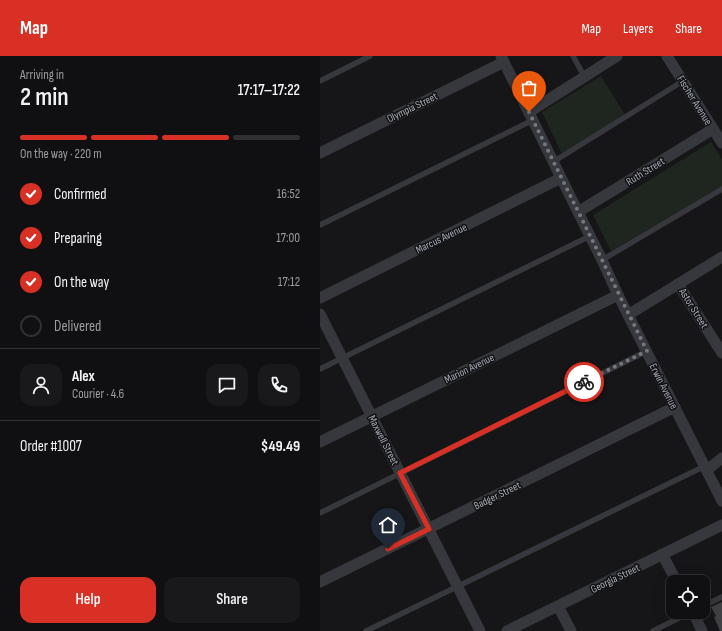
<!DOCTYPE html>
<meta charset="utf-8">
<style>
body{margin:0;font-family:"Sofia Sans Condensed",sans-serif;background:#19191b;color:#f1f3f6;height:100vh;display:flex;flex-direction:column;font-size:15px;white-space:nowrap}
*{box-sizing:border-box;margin:0}
p{font-size:13px;color:#9c9d9f}
.icon{flex:none;width:22px;height:22px;fill:none;stroke:currentColor;stroke-width:2;stroke-linecap:round;stroke-linejoin:round}
.map{position:relative;flex:1;overflow:hidden}
.panel{display:flex;flex-direction:column;background:#101012;width:320px}
.panel>*{flex:none}
.tools{position:absolute;left:346px;top:519px;display:grid;gap:8px}
.tools a{display:grid;place-items:center;width:44px;height:44px;border-radius:8px;background:#101012;box-shadow:0 4px 16px #0002,0 0 0 1px #303032;font-size:20px}
.pin{position:absolute;display:grid;place-items:center;width:34px;height:34px;color:#fff;margin:-41px -17px;border-radius:50% 50% 50% 0;rotate:-45deg;box-shadow:0 0 4px #0007}
.pin .icon{rotate:45deg}
.courier{position:absolute;display:grid;place-items:center;width:40px;height:40px;margin:-20px;border:3px solid #d93025;border-radius:50%;background:#fff;color:#222;box-shadow:0 1px 5px #0007}
.summary em{font-style:normal;font-weight:600}
.summary div{display:flex;flex-direction:column-reverse}
.summary{display:flex;align-items:center;justify-content:space-between;height:68px;padding:0 20px}
h1{font-size:26px;font-weight:600;line-height:30px}
.bar{display:grid;grid-template-columns:repeat(4,1fr);gap:6px 4px;align-content:center;height:48px;padding:0 20px}
.bar i{height:5px;border-radius:3px;background:#303032}
.bar .active{background:#d93025}
.bar p{grid-column:span 4}
.line{display:flex;align-items:center;gap:10px;padding:0 20px;border-top:1px solid #303032}
.line div{flex:1}
.round{display:grid;place-items:center;flex:none;width:42px;height:42px;border-radius:12px;background:#19191b}
ol{padding:0 20px;list-style:none}
li{display:flex;align-items:center;gap:12px;height:44px}
li p{margin-inline-start:auto}
li .icon{padding:4px;border-radius:50%;background:#d93025;color:#fff;stroke-width:4}
li:last-child{color:#9c9d9f}
li i{width:22px;height:22px;border:2px solid #303032;border-radius:50%}
.button{display:flex;gap:8px;margin-top:auto;padding:8px 20px}
.button a{flex:1;height:46px;border-radius:12px;background:#d93025;color:#fff;font-size:16px;font-weight:600;line-height:46px;text-align:center}
.button a+a{background:#19191b;color:#f1f3f6}
header{display:flex;align-items:center;gap:24px;box-sizing:border-box;height:56px;padding:0 20px;background:#d93025;color:#fff}
header strong{font-size:19px}
nav{display:flex;gap:22px;margin-inline-start:auto;font-size:14px}
main{display:flex;flex:1;min-height:0}
.map>svg:first-child{display:block}
.green{fill:#1e261f}
.building{fill:#404145}
.lines{fill:none;stroke-linecap:round;stroke-linejoin:round}
.service{stroke:#37383d;stroke-width:5.5}
.minor{stroke:#37383d;stroke-width:11}
.done{stroke:#757880;stroke-width:4;stroke-dasharray:0 7.2}
.route{stroke:#d93025;stroke-width:5}
.labels{text-anchor:middle;stroke-width:3;stroke-linejoin:round;paint-order:stroke}
.street-label{font-size:11px;fill:#a8adb8;stroke:#111113}
</style>
<header>
<strong>Map</strong>
<nav><a>Map</a><a>Layers</a><a>Share</a></nav>
</header>
<main>
<section class="panel">
<div class="summary"><div><h1>2 min</h1><p>Arriving in</p></div><em>17:17–17:22</em></div>
<div class="bar"><i class="active"></i><i class="active"></i><i class="active"></i><i></i><p>On the way · 220 m</p></div>
<ol>
<li><svg class="icon" aria-label="check" viewBox="0 0 24 24"><path d="M5 12l5 5 9-10"/></svg>Confirmed<p>16:52</p></li>
<li><svg class="icon" aria-label="check" viewBox="0 0 24 24"><path d="M5 12l5 5 9-10"/></svg>Preparing<p>17:00</p></li>
<li><svg class="icon" aria-label="check" viewBox="0 0 24 24"><path d="M5 12l5 5 9-10"/></svg>On the way<p>17:12</p></li>
<li><i></i>Delivered</li>
</ol>
<div class="line" style="height:72px"><a class="round"><svg class="icon" aria-label="person" viewBox="0 0 24 24"><circle cx="12" cy="8" r="4"/><path d="M4 21q1-7 8-7t8 7"/></svg></a><div><b>Alex</b><p>Courier · 4.6</p></div><a class="round"><svg class="icon" aria-label="chat" viewBox="0 0 24 24"><path d="M4 5h16v11H9l-5 4z"/></svg></a><a class="round"><svg class="icon" aria-label="phone" viewBox="0 0 24 24"><path d="M5 4h4l2 5-3 2q2 4 5 5l2-3 5 2v4C11 20 4 13 5 4z"/></svg></a></div>
<div class="line" style="height:52px"><div>Order #1007</div><b>$49.49</b></div>
<div class="button"><a>Help</a><a>Share</a></div>
</section>
<div class="map">
<svg width="402" height="575" viewBox="0 0 402 575">
<rect width="100%" height="100%" fill="#161618"/>
<!-- green -->
<g class="green">
<polygon points="281,20 305,59 242,98 222,56"/>
<polygon points="391,86 402,104 402,130 291,195 273,159"/>
</g>
<!-- building -->
<polygon class="building" points="402,546 402,575 400,575 394,561 396,560 391,551"/>
<g class="lines">
<!-- service -->
<g class="service">
<polyline points="253,0 264,20"/>
<polyline points="0,25 50,0"/>
<polyline points="233,106 363,25"/>
<polyline points="0,169 213,64"/>
<polyline points="282,204 402,133"/>
<polyline points="0,313 270,180"/>
<polyline points="0,457 327,295"/>
<polyline points="383,550 402,541"/>
<polyline points="46,575 385,410"/>
<polyline points="333,575 371,556"/>
</g>
<!-- minor -->
<g class="minor">
<polyline points="181,0 258,156 282,204 298,239 402,445"/>
<polyline points="347,0 402,87"/>
<polyline points="209,56 297,0"/>
<polyline points="0,97 184,6"/>
<polyline points="258,156 393,73"/>
<polyline points="358,228 402,297"/>
<polyline points="0,242 241,122"/>
<polyline points="0,258 160,575"/>
<polyline points="308,259 402,201"/>
<polyline points="0,386 298,239"/>
<polyline points="387,414 402,402"/>
<polyline points="342,498 357,526"/>
<polyline points="0,526 355,351"/>
<polyline points="238,550 251,575"/>
<polyline points="373,556 382,575"/>
<polyline points="187,575 402,469"/>
</g>
</g>
<g class="lines">
<!-- done -->
<polyline class="done" points="209,56 327,295 264,326"/>
<!-- route -->
<polyline class="route" points="68,493 109,473 80,417 264,326"/>
</g>
<g class="labels">
<!-- street labels -->
<g class="street-label">
<text transform="translate(375 44) rotate(58)" y="4">Fischer Avenue</text>
<text transform="translate(92 51) rotate(-26)" y="4">Olympia Street</text>
<text transform="translate(325 115) rotate(-32)" y="4">Ruth Street</text>
<text transform="translate(121 182) rotate(-26)" y="4">Marcus Avenue</text>
<text transform="translate(374 252) rotate(58)" y="4">Astor Street</text>
<text transform="translate(149 312) rotate(-26)" y="4">Marion Avenue</text>
<text transform="translate(344 330) rotate(63)" y="4">Erwin Avenue</text>
<text transform="translate(64 384) rotate(63)" y="4">Maxwell Street</text>
<text transform="translate(177 439) rotate(-26)" y="4">Badger Street</text>
<text transform="translate(295 522) rotate(-26)" y="4">Georgia Street</text>
</g>
</g>
</svg>
<div class="tools">
<a><svg class="icon" aria-label="locate" viewBox="0 0 24 24"><circle cx="12" cy="12" r="6"/><path d="M12 2v4M12 18v4M2 12h4M18 12h4"/></svg></a>
</div>
<div class="pin" style="left:209px;top:56px;background:#ea580c"><svg class="icon" aria-label="bag" viewBox="0 0 24 24"><path d="M5 8h14l-1 12H6zM9 8a3 3 0 0 1 6 0"/></svg></div>
<div class="pin" style="left:68px;top:493px;background:#1f2937"><svg class="icon" aria-label="home" viewBox="0 0 24 24"><path d="M3 11l9-7 9 7M6 9v11h12V9"/></svg></div>
<div class="courier" style="left:264px;top:326px"><svg class="icon" aria-label="bike" viewBox="0 0 24 24"><circle cx="6" cy="16" r="4"/><circle cx="18" cy="16" r="4"/><path d="M6 16l4-8h5l3 8M10 8l3 8H6M13 5h3"/></svg></div>
</div>
</main>
